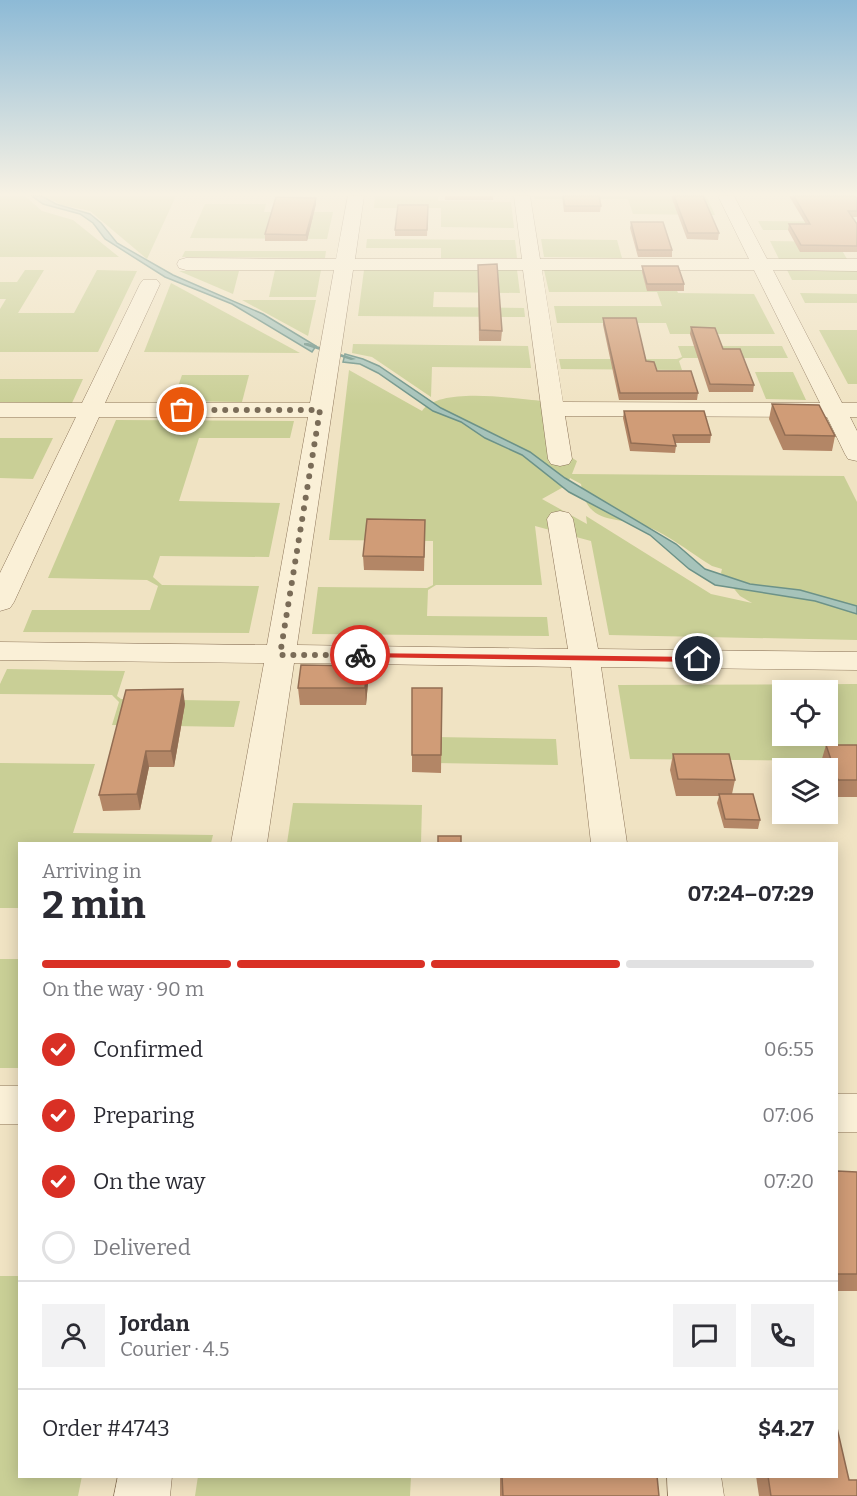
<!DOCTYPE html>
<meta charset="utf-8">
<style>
body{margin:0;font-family:Bitter,serif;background:#f2f2f3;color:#2b2b33;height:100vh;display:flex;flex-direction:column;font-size:22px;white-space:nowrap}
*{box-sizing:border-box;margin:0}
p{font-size:20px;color:#7c7c81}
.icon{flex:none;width:33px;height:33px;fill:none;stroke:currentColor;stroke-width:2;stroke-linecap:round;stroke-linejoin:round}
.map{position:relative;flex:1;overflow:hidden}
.sheet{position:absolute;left:18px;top:842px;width:820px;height:636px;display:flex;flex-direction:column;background:#fff;border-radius:0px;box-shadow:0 3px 15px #0003}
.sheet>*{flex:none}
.tools{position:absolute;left:772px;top:680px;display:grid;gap:12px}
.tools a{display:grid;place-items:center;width:66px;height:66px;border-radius:0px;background:#fff;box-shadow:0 3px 15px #0003;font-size:30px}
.pin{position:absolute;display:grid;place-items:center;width:51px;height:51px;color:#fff;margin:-26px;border:3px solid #fff;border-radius:50%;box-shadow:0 2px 6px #0007}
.courier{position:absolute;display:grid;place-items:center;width:60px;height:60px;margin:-30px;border:4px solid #d93025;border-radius:50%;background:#fff;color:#222;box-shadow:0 2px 8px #0007}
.headline em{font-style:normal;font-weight:700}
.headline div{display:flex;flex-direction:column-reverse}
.headline{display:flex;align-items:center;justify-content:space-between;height:102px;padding:0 24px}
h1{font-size:39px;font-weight:700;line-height:45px}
.bar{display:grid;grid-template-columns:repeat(4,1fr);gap:9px 6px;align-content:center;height:72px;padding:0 24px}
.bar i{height:8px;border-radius:4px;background:#e1e1e2}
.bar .active{background:#d93025}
.bar p{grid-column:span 4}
.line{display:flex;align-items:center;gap:15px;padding:0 24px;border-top:2px solid #e1e1e2}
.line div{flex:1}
.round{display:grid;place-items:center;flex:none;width:63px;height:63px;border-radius:0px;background:#f2f2f3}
ol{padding:0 24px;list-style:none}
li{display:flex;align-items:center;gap:18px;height:66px}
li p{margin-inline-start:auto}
li .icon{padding:6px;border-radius:50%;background:#d93025;color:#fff;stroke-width:4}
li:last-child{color:#7c7c81}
li i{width:33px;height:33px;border:3px solid #e1e1e2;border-radius:50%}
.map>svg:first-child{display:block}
.green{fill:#c9cf96;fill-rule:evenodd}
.water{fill:#a6c3ba;stroke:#6c9288;stroke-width:1.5}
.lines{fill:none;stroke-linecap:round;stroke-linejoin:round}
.stream{fill:#6c9288;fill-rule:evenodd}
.minor-casing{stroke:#8c7459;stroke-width:1}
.minor{fill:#faf0d7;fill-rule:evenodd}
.wall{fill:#b38666}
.shaded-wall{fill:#926d53}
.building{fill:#d09c77;stroke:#926d53;stroke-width:1.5}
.route{fill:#d93025}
.done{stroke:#7a6c58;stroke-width:6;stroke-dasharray:0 10.8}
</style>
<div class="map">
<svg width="857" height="1496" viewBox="0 0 857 1496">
<rect width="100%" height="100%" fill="#f0e3c3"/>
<!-- green -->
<g class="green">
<polygon points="0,196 25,196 42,211 73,220 119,257 0,257"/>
<polygon points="44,196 176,196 147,259 90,211 62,205"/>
<polygon points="375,196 438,196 438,201 511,202 514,228 441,227 441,208 374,208"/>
<polygon points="534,196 706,196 715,215 633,214 628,199 535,199"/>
<polygon points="205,204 266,204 264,212 333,212 327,239 190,238"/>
<polygon points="758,221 857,222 857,241 837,242 847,259 779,259 770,241 836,242 832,230 763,230"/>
<polygon points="367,239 515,240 517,258 441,258 441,248 366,248"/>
<polygon points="541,239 617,240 622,258 544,257"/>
<polygon points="185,251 326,251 325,258 182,257"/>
<polygon points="25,270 44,270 18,313 74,313 97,270 137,271 98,352 0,352 0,309 6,299 0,299 0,282 17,282"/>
<polygon points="275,270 321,270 316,297 269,297"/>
<polygon points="364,270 517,270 520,293 434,292 433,307 524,308 525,317 358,316"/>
<polygon points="544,270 668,270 678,293 754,294 775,334 670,334 666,323 557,323 554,306 662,306 657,292 549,292"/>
<polygon points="787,270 857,271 857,280 792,280"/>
<polygon points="179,271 239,271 233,294"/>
<polygon points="171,283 300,353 144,352"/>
<polygon points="800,293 857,294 857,303 805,303"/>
<polygon points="242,300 316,300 308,336"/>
<polygon points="819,330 857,330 857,384 848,384"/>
<polygon points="353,344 528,346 531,368 432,367 431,397 372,357 352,353"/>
<polygon points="678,346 782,346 788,358 683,358 679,361 682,370 561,369 559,359 677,359 682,357"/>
<path d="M349 370 422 411C440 386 514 399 543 401L548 443 577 461 572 474 844 476 857 502V640L609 635 591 541 535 526 542 585H436L428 590 427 616 547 617 549 636 312 634 318 587 427 588 433 585V541L329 540ZM570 478 581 484C587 528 618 515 648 527 667 534 694 555 712 566L722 569 721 573 740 596 752 603 711 594 586 516 587 524 542 499 567 485Z"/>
<polygon points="755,372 793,372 806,400 766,399"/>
<polygon points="182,375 249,375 242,402 173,401"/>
<polygon points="0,379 83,379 72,403 0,402"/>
<polygon points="116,420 294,421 290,438 199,438 179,501 280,503 269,557 160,556 153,577 162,585 259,586 249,633 23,632 32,610 150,610 158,586 147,580 48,578"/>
<polygon points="0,438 53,438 33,479 0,478"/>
<polygon points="7,669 125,671 117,696 121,699 240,701 234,727 112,725 119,702 112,695 0,694 0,684"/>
<path d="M857 684V761L630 759 618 685ZM783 690H828V735H783Z"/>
<polygon points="435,737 556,739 558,765 435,763"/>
<polygon points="0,763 95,764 73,833 213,835 211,843 20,843 19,908 0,908"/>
<polygon points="293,803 422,805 421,843 287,843"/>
<rect x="0" y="959" width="19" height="109"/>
<polygon points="0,1276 19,1276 20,1476 82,1476 78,1496 0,1496"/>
<polygon points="198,1476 411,1476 410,1496 195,1496"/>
</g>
<!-- water -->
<g class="water">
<polygon points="32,196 42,196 56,204 90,214 101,223 117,243 173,275 263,314 316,346 312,352 232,304 165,277 105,239 93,223 80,214 43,204"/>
<polygon points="345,354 363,359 379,366 441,408 530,452 565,478 676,544 705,569 750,584 800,590 857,606 857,614 815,601 715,585 689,569 650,535 569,492 522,455 485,438 461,422 433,411 378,373 360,364 343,362"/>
</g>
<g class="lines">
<!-- stream -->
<polygon class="stream" points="304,343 308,343 356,359 351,360 304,345"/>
<!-- minor casing -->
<g class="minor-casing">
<g id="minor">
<path d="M348 196H364L355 259H522L514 196H530L540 259H749L718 196H734L767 259H857V271L773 270 842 403H857V417H850L857 431V461L848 459 845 454 827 417 565 416 572 459 569 464 560 466 551 464 548 459 523 270H353L297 645 568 649 547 519 551 513 560 511 569 513 573 519 598 649 857 652V670L601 667 627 843H591L571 667 294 663 267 843H231L264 663 0 660V642L267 645 308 417H99L14 602 10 608 0 611V573L76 417H0V403H82L140 284 143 280H157L160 284 105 403H310L334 270H186L179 268 177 264 179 260 186 258 336 259ZM542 270H754L820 403 563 402Z"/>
<rect x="0" y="1086" width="20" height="38"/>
<rect x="837" y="1094" width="20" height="38"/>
<polygon points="118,1476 172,1476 170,1496 114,1496"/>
<polygon points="667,1476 721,1476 724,1496 668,1496"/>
</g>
</g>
<!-- minor -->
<use href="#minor" class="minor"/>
</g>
<!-- wall -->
<g class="wall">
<rect x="445" y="196" width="48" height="4"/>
<polygon points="562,196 599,196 601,206 600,212 564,212"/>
<polygon points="671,196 703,196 719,233 718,240 687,239"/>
<polygon points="789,196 855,196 857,198 857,217 852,217 857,224 857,252 800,252 788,230 789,224 806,224"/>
<polygon points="316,198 316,204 307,241 265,241 265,234"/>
<polygon points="428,205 427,236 395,236 395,230"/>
<polygon points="631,222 672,250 672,257 638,257 630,228"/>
<polygon points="642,266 684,284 684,291 647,291 642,272"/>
<polygon points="478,275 502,331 501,341 479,341"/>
<polygon points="603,318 646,361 657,371 698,393 697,400 619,400 603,325"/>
<polygon points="691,327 723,349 754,385 753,392 709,392 690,334"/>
<polygon points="772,404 835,436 832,451 783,450 769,419"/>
<polygon points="624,411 711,435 710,443 675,443 676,446 675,453 630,451 623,418"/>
<polygon points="425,533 424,571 364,570 363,556"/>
<polygon points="368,683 366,705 300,705 298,688"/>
<polygon points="442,688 441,773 412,772 412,755"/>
<polygon points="185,704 174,767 149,767 140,810 103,811 99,795"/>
<polygon points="826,745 857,745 857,797 833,797 828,781 828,768 823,768 821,762"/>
<polygon points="673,754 735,780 732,794 760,820 758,829 724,828 717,803 719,796 676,796 670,770"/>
<polygon points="837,1171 857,1172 857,1291 837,1291"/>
<polygon points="500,1476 657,1476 659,1496 500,1496"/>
<polygon points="756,1476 837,1476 849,1480 857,1496 759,1496"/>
</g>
<!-- shaded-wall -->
<g class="shaded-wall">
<polygon points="316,198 316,204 307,241 306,235"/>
<polygon points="367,666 368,683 366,705 365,688"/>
<polygon points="183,689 185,704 174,767 171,751"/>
<polygon points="146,751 149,767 140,810 137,794"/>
</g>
<!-- building -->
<g class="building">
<polygon points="563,196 599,196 601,206 565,206"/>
<polygon points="674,196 703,196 719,233 688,233"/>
<polygon points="794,196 855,196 857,198 857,211 848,211 857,224 857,246 801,245 789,224 810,224"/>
<polygon points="276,197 316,198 306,235 265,234"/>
<polygon points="398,205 428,205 427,230 395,230"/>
<polygon points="631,222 663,222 672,250 638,250"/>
<polygon points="497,264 502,331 480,330 478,265"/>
<polygon points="642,266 678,266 684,284 647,284"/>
<polygon points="603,318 636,318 646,361 654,362 657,371 691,371 698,393 620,393"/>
<polygon points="691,327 715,328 723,349 740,349 754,385 710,384"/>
<polygon points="772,404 819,405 835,436 785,435"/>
<polygon points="624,411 704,411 711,435 673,435 676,446 631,443"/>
<polygon points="367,519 425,520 424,557 363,556"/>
<polygon points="301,665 367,666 365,688 298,688"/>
<polygon points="412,688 442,688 441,755 412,755"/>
<polygon points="183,689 171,751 146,751 137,794 99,795 126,690"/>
<polygon points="826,745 857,745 857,780 838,780"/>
<polygon points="673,754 729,754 735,780 678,779"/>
<polygon points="719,794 753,794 760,820 725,819"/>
<rect x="438" y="836" width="23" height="7"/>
<polygon points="837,1171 857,1172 857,1274 837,1274"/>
<polygon points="837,1428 849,1480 857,1480 857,1496 771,1496 768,1476 837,1476"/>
<polygon points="502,1476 657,1476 659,1496 503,1496"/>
</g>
<!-- sky -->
<linearGradient id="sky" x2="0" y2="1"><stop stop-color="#8dbad6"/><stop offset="0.48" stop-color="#f8f2e4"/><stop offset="1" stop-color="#f8f2e4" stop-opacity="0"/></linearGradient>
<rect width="857" height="405" fill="url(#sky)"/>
<!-- route -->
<polygon class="route" points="360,653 698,657 703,659 698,662 357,657 355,655"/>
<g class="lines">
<!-- done -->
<polyline class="done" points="182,410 320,410 280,655 360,655"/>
</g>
</svg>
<div class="tools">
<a><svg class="icon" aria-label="locate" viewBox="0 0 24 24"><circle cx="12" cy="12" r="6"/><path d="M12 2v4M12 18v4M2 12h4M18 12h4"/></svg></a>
<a><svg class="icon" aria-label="layers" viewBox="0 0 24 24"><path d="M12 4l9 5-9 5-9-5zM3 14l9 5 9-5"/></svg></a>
</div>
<div class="pin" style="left:182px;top:410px;background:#ea580c"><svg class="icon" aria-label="bag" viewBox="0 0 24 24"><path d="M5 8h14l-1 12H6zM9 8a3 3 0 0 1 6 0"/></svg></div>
<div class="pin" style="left:698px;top:659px;background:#1f2937"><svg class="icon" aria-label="home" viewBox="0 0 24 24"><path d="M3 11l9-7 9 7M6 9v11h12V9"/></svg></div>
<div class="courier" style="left:360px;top:655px"><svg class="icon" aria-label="bike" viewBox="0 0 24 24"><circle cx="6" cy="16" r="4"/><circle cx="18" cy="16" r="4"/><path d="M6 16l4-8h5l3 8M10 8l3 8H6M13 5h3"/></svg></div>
<section class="sheet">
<div class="headline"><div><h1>2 min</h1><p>Arriving in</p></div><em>07:24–07:29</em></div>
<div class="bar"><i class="active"></i><i class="active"></i><i class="active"></i><i></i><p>On the way · 90 m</p></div>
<ol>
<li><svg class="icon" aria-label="check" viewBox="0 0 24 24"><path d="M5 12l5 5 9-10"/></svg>Confirmed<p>06:55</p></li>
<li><svg class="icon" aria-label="check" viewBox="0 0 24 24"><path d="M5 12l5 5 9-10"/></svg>Preparing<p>07:06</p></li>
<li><svg class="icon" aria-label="check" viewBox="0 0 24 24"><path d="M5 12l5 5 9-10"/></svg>On the way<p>07:20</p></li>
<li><i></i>Delivered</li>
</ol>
<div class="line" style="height:108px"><a class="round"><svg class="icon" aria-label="person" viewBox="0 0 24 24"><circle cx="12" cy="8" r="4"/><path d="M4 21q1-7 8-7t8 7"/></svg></a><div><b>Jordan</b><p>Courier · 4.5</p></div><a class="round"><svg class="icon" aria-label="chat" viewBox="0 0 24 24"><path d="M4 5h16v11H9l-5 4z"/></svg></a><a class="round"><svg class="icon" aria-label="phone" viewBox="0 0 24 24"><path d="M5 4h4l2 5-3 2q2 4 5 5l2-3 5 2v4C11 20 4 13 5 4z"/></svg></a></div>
<div class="line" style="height:78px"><div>Order #4743</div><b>$4.27</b></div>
</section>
</div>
